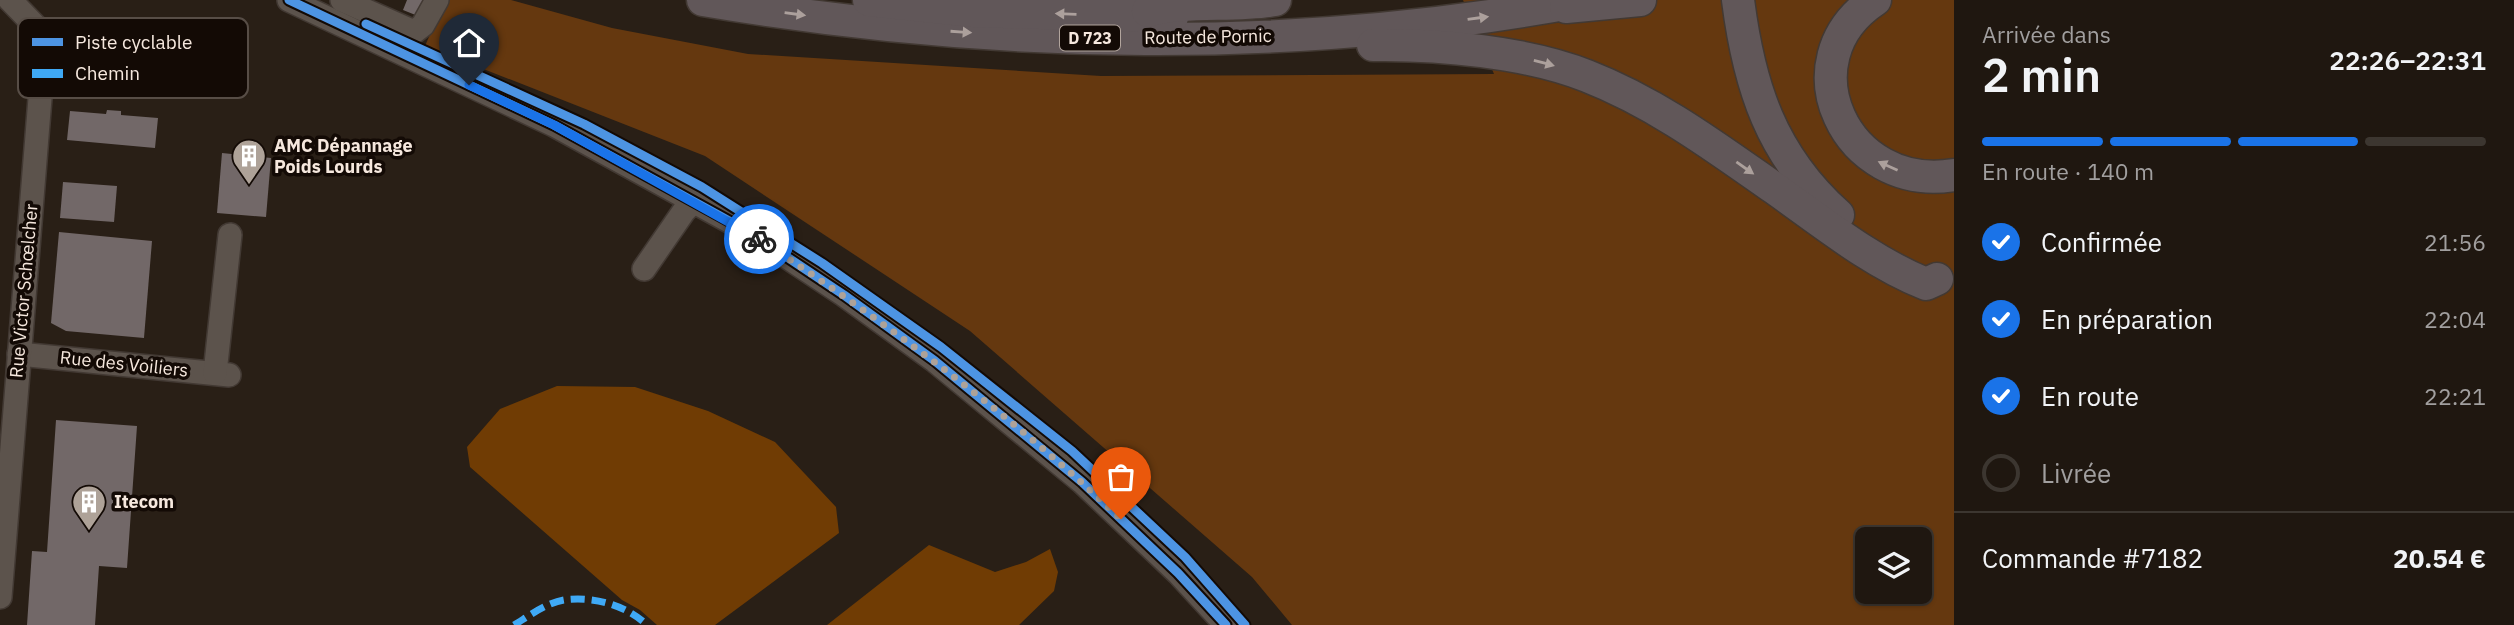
<!DOCTYPE html>
<html lang="fr">
<meta charset="utf-8">
<style>
body{margin:0;font-family:"IBM Plex Sans",sans-serif;background:#2c241e;color:#f1f3f6;height:100vh;display:flex;flex-direction:column;font-size:26px;white-space:nowrap}
*{box-sizing:border-box;margin:0}
p{font-size:23px;color:#a19f9f}
.icon{flex:none;width:38px;height:38px;fill:none;stroke:currentColor;stroke-width:2;stroke-linecap:round;stroke-linejoin:round}
.map{position:relative;flex:1;overflow:hidden}
.details{display:flex;flex-direction:column;background:#1f1710;width:560px}
.details>*{flex:none}
.tools{position:absolute;left:1855px;top:527px;display:grid;gap:14px}
.tools a{display:grid;place-items:center;width:77px;height:77px;border-radius:10px;background:#1f1710;box-shadow:0 2px 5px #0004,0 0 0 2px #3c3630;font-size:35px}
.pin{position:absolute;display:grid;place-items:center;width:60px;height:60px;color:#fff;margin:-72px -30px;border-radius:50% 50% 50% 0;rotate:-45deg;box-shadow:0 0 7px #0007}
.pin .icon{rotate:45deg}
.courier{position:absolute;display:grid;place-items:center;width:70px;height:70px;margin:-35px;border:5px solid #1a73e8;border-radius:50%;background:#fff;color:#222;box-shadow:0 2px 9px #0007}
.overview em{font-style:normal;font-weight:600}
.overview div{display:flex;flex-direction:column-reverse}
.overview{display:flex;align-items:center;justify-content:space-between;height:119px;padding:0 28px}
h1{font-size:46px;font-weight:600;line-height:52px}
.bar{display:grid;grid-template-columns:repeat(4,1fr);gap:10px 7px;align-content:center;height:84px;padding:0 28px}
.bar i{height:9px;border-radius:5px;background:#3c3630}
.bar .active{background:#1a73e8}
.bar p{grid-column:span 4}
.line{display:flex;align-items:center;gap:18px;padding:0 28px;border-top:2px solid #3c3630}
.line div{flex:1}
ol{padding:0 28px;list-style:none}
li{display:flex;align-items:center;gap:21px;height:77px}
li p{margin-inline-start:auto}
li .icon{padding:7px;border-radius:50%;background:#1a73e8;color:#fff;stroke-width:4}
li:last-child{color:#a19f9f}
li i{width:38px;height:38px;border:4px solid #3c3630;border-radius:50%}
main{display:flex;flex:1;min-height:0}
.map>svg:first-child{display:block}
.green{fill:#65380f;fill-rule:evenodd}
.forest{fill:#703c04}
.building{fill:#726868}
.lines{fill:none;stroke-linecap:round;stroke-linejoin:round}
.minor-casing{stroke:#423933;stroke-width:26}
.highway-casing{stroke:#423933;stroke-width:35}
.minor{stroke:#5c534c;stroke-width:23}
.highway{stroke:#615759;stroke-width:32}
.quiet{stroke:#3fa9f5;stroke-width:7;stroke-dasharray:14 7;stroke-linecap:butt}
.cycleway-casing{stroke:#130a05;stroke-width:13}
.cycleway{stroke:#4d94e3;stroke-width:9}
.oneway{fill:#aca09c}
.done{stroke:#aea298;stroke-width:7;stroke-dasharray:0 12.6}
.route{stroke:#1a73e8;stroke-width:9}
.labels{text-anchor:middle;stroke-width:7;stroke-linejoin:round;paint-order:stroke}
.shield{fill:#130a05;stroke:#b2a59d;stroke-width:2}
.shield-label{font-size:16px;font-weight:bold;fill:#f6e8de}
.street-label{font-size:18px;fill:#f6e8de;stroke:#130a05}
.poi-label{font-size:18px;font-weight:bold;fill:#f6e8de;stroke:#130a05;text-anchor:start}
.key{fill:#130a05;stroke:#574d46;stroke-width:2}
.key-label{font-size:19px;fill:#f6e8de}
</style>
<main>
<div class="map">
<svg width="1954" height="625" viewBox="0 0 1954 625">
<rect width="100%" height="100%" fill="#291f16"/>
<!-- green -->
<path class="green" d="M445 0H511L612 28 748 54 1101 76 1494 74 1463 0H1954V625H1292L1252 577 970 331 705 156 425 46ZM1867 539H1920V592H1867Z"/>
<!-- forest -->
<g class="forest">
<polygon points="557,386 635,387 708,411 775,442 836,507 839,533 715,625 657,625 640,610 622,600 470,467 467,447 500,409"/>
<polygon points="929,545 995,572 1026,562 1050,549 1058,572 1054,591 1019,625 827,625"/>
</g>
<!-- building -->
<g class="building">
<polygon points="407,0 425,0 418,16 403,10"/>
<polygon points="107,110 121,111 121,115 158,118 155,148 67,140 70,111 106,114"/>
<polygon points="222,153 271,158 266,217 217,213"/>
<polygon points="63,182 117,186 114,222 60,218"/>
<polygon points="59,232 152,241 144,338 66,331 51,323"/>
<polygon points="56,420 137,426 127,568 99,566 95,625 27,625 32,551 47,552"/>
</g>
<g class="lines">
<!-- minor casing -->
<g class="minor-casing">
<g id="minor">
<polyline points="289,0 554,125 751,233 844,295 935,361 1082,482 1178,573 1226,625"/>
<polyline points="342,0 414,32 423,25 437,0"/>
<polyline points="644,269 684,211 693,202"/>
<polyline points="19,354 229,375"/>
<polyline points="215,373 230,235"/>
<polyline points="0,597 45,36 10,0"/>
</g>
</g>
<!-- highway casing -->
<g class="highway-casing">
<g id="highway">
<path d="M703 0C994 49 1296 55 1586 0"/>
<polyline points="869,0 972,11 1172,17"/>
<path d="M1738 0C1749 86 1771 155 1838 215"/>
<path d="M1875 0C1784 60 1845 193 1954 175"/>
<polyline points="1566,7 1640,0"/>
<path d="M1148 11C1181 0 1236 7 1275 0"/>
<path d="M1373 45C1438 44 1527 52 1587 76 1656 103 1714 146 1774 188 1822 222 1871 262 1926 284L1937 279"/>
</g>
</g>
<!-- minor -->
<use href="#minor" class="minor"/>
<!-- highway -->
<use href="#highway" class="highway"/>
<!-- quiet -->
<path class="quiet" d="M514 625C529 616 546 603 564 600 593 596 626 605 647 625"/>
<!-- cycleway casing -->
<g class="cycleway-casing">
<g id="cycleway">
<polyline points="289,0 554,125 751,233 844,295 935,361 1082,482 1178,573 1226,625"/>
<polyline points="366,24 584,124 702,187 822,263 941,347 1072,451 1185,557 1245,625"/>
</g>
</g>
<!-- cycleway -->
<use href="#cycleway" class="cycleway"/>
</g>
<!-- one-way arrows -->
<defs><path id="oneway-solid" d="M-6-.8H1V-3.2L6.5 0L1 3.2V.8H-6Z" transform="scale(1.75)"/></defs>
<g class="oneway">
<use href="#oneway-solid" transform="translate(795 14) rotate(8)"/>
<use href="#oneway-solid" transform="translate(1066 14) rotate(-178)"/>
<use href="#oneway-solid" transform="translate(1478 18) rotate(-8)"/>
<use href="#oneway-solid" transform="translate(961 32) rotate(4)"/>
<use href="#oneway-solid" transform="translate(1544 63) rotate(15)"/>
<use href="#oneway-solid" transform="translate(1888 166) rotate(-156)"/>
<use href="#oneway-solid" transform="translate(1745 168) rotate(35)"/>
</g>
<g class="lines">
<!-- done -->
<path class="done" d="M759 239C886 323 1010 413 1121 519"/>
<!-- route -->
<polyline class="route" points="469,85 554,125 759,239"/>
</g>
<!-- icons -->
<defs>
<g id="building-pin" transform="scale(1.75)"><path d="M0 17L-7.5 6A9.5 9.5 0 1 1 7.5 6Z" fill="#aea298" stroke="#130a05"/><path d="M-4-6H4V6H1V3H-1V6H-4ZM-2.5-4.3h1.7v1.8h-1.7ZM.8-4.3h1.7v1.8H.8ZM-2.5-1h1.7V.8h-1.7ZM.8-1h1.7V.8H.8Z" fill="#fff"/></g>
</defs>
<g fill-rule="evenodd">
<use href="#building-pin" x="249" y="156"/>
<use href="#building-pin" x="89" y="502"/>
</g>
<g class="labels">
<!-- shield labels -->
<rect class="shield" x="1060" y="25.5" width="60" height="25" rx="5"/>
<g class="shield-label">
<text x="1090" y="44">D 723</text>
</g>
<!-- street labels -->
<g class="street-label">
<text transform="translate(1208 37) rotate(-1)" y="6">Route de Pornic</text>
<text transform="translate(24 291) rotate(-85)" y="6">Rue Victor Schœlcher</text>
<text transform="translate(124 364) rotate(6)" y="6">Rue des Voiliers</text>
</g>
<!-- poi labels -->
<g class="poi-label">
<text x="274" y="152">AMC Dépannage<tspan x="274" dy="21">Poids Lourds</tspan></text>
<text x="114" y="508">Itecom</text>
</g>
</g>
<!-- legend -->
<rect x="18" y="18" width="230" height="80" rx="10" class="key"/>
<rect x="32" y="38" width="31" height="8" fill="#4d94e3"/>
<rect x="32" y="69" width="31" height="9" fill="#3fa9f5"/>
<g class="key-label">
<text x="75" y="49">Piste cyclable</text>
<text x="75" y="80">Chemin</text>
</g>
</svg>
<div class="tools">
<a><svg class="icon" aria-label="layers" viewBox="0 0 24 24"><path d="M12 4l9 5-9 5-9-5zM3 14l9 5 9-5"/></svg></a>
</div>
<div class="pin" style="left:1121px;top:519px;background:#ea580c"><svg class="icon" aria-label="bag" viewBox="0 0 24 24"><path d="M5 8h14l-1 12H6zM9 8a3 3 0 0 1 6 0"/></svg></div>
<div class="pin" style="left:469px;top:85px;background:#1f2937"><svg class="icon" aria-label="home" viewBox="0 0 24 24"><path d="M3 11l9-7 9 7M6 9v11h12V9"/></svg></div>
<div class="courier" style="left:759px;top:239px"><svg class="icon" aria-label="bike" viewBox="0 0 24 24"><circle cx="6" cy="16" r="4"/><circle cx="18" cy="16" r="4"/><path d="M6 16l4-8h5l3 8M10 8l3 8H6M13 5h3"/></svg></div>
</div>
<section class="details">
<div class="overview"><div><h1>2 min</h1><p>Arrivée dans</p></div><em>22:26–22:31</em></div>
<div class="bar"><i class="active"></i><i class="active"></i><i class="active"></i><i></i><p>En route · 140 m</p></div>
<ol>
<li><svg class="icon" aria-label="check" viewBox="0 0 24 24"><path d="M5 12l5 5 9-10"/></svg>Confirmée<p>21:56</p></li>
<li><svg class="icon" aria-label="check" viewBox="0 0 24 24"><path d="M5 12l5 5 9-10"/></svg>En préparation<p>22:04</p></li>
<li><svg class="icon" aria-label="check" viewBox="0 0 24 24"><path d="M5 12l5 5 9-10"/></svg>En route<p>22:21</p></li>
<li><i></i>Livrée</li>
</ol>
<div class="line" style="height:91px"><div>Commande #7182</div><b>20.54 €</b></div>
</section>
</main>
